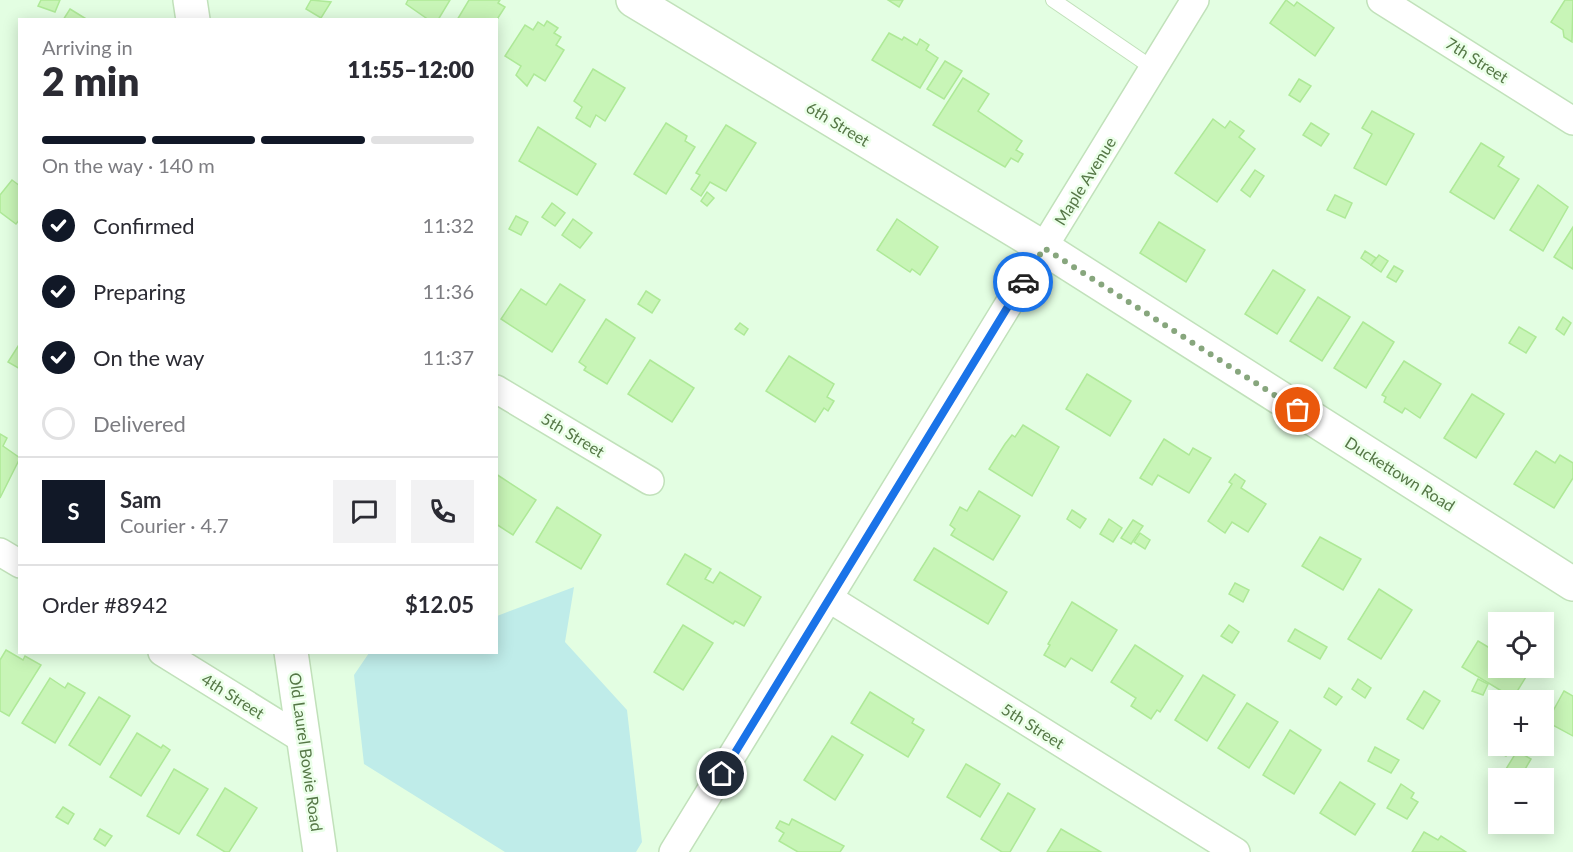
<!DOCTYPE html>
<meta charset="utf-8">
<style>
body{margin:0;font-family:Lato,sans-serif;background:#f2f2f3;color:#2b2b33;height:100vh;display:flex;flex-direction:column;font-size:22px;white-space:nowrap}
*{box-sizing:border-box;margin:0}
p{font-size:20px;color:#7c7c81}
.icon{flex:none;width:33px;height:33px;fill:none;stroke:currentColor;stroke-width:2;stroke-linecap:round;stroke-linejoin:round}
.map{position:relative;flex:1;overflow:hidden}
.sheet{position:absolute;left:18px;top:18px;width:480px;height:636px;display:flex;flex-direction:column;background:#fff;border-radius:0px;box-shadow:0 3px 15px #0003}
.sheet>*{flex:none}
.controls{position:absolute;left:1488px;top:612px;display:grid;gap:12px}
.controls a{display:grid;place-items:center;width:66px;height:66px;border-radius:0px;background:#fff;box-shadow:0 3px 15px #0003;font-size:30px}
.pin{position:absolute;display:grid;place-items:center;width:51px;height:51px;color:#fff;margin:-26px;border:3px solid #fff;border-radius:50%;box-shadow:0 2px 6px #0007}
.courier{position:absolute;display:grid;place-items:center;width:60px;height:60px;margin:-30px;border:4px solid #1a73e8;border-radius:50%;background:#fff;color:#222;box-shadow:0 2px 8px #0007}
.overview em{font-style:normal;font-weight:800}
.overview div{display:flex;flex-direction:column-reverse}
.overview{display:flex;align-items:center;justify-content:space-between;height:102px;padding:0 24px}
h1{font-size:39px;font-weight:800;line-height:45px}
.bar{display:grid;grid-template-columns:repeat(4,1fr);gap:9px 6px;align-content:center;height:72px;padding:0 24px}
.bar i{height:8px;border-radius:4px;background:#e1e1e2}
.bar .selected{background:#111827}
.bar p{grid-column:span 4}
.line{display:flex;align-items:center;gap:15px;padding:0 24px;border-top:2px solid #e1e1e2}
.line div{flex:1}
.round{display:grid;place-items:center;flex:none;width:63px;height:63px;border-radius:0px;background:#f2f2f3}
ol{padding:0 24px;list-style:none}
li{display:flex;align-items:center;gap:18px;height:66px}
li p{margin-inline-start:auto}
li .icon{padding:6px;border-radius:50%;background:#111827;color:#fff;stroke-width:4}
li:last-child{color:#7c7c81}
li i{width:33px;height:33px;border:3px solid #e1e1e2;border-radius:50%}
.map>svg:first-child{display:block}
.green{fill:#bfece9}
.building{fill:#c8f5b7;stroke:#aee997;stroke-width:1.5}
.lines{fill:none;stroke-linecap:round;stroke-linejoin:round}
.service-casing{stroke:#c1e1ba;stroke-width:16}
.minor-casing{stroke:#c1e1ba;stroke-width:30}
.tertiary-casing{stroke:#c1e1ba;stroke-width:36}
.service{stroke:#fff;stroke-width:14}
.minor{stroke:#fff;stroke-width:27}
.tertiary{stroke:#fff;stroke-width:33}
.done{stroke:#87a67d;stroke-width:6;stroke-dasharray:0 10.8}
.route{stroke:#1a73e8;stroke-width:8}
.labels{text-anchor:middle;stroke-width:5;stroke-linejoin:round;paint-order:stroke}
.street-label{font-size:16px;fill:#557746;stroke:#ebffe9}
</style>
<div class="map">
<svg width="1573" height="852" viewBox="0 0 1573 852">
<rect width="100%" height="100%" fill="#e3fee2"/>
<!-- green -->
<polygon class="green" points="574,587 565,642 627,710 642,842 636,852 505,852 364,764 354,675 369,653 496,652 497,616"/>
<!-- building -->
<g class="building">
<polygon points="41,0 60,0 55,12 38,6"/>
<polygon points="311,0 331,2 321,18 306,9"/>
<polygon points="408,0 450,0 438,20 429,20 406,4"/>
<polygon points="469,0 500,0 498,3 505,7 496,21 457,20"/>
<polygon points="888,0 903,0 899,7"/>
<polygon points="1286,0 1294,6 1297,2 1334,28 1315,56 1270,23"/>
<polygon points="1565,0 1573,0 1572,42 1564,37 1563,30 1551,22"/>
<polygon points="70,9 88,20 63,20"/>
<polygon points="547,21 558,28 554,33 561,37 556,45 564,50 545,81 534,74 527,86 516,75 521,66 505,56 525,25 533,30 538,22 544,26"/>
<polygon points="889,33 902,40 904,37 917,45 920,39 929,45 926,50 938,58 920,88 872,60"/>
<polygon points="945,61 962,71 944,99 927,89"/>
<polygon points="593,69 625,88 605,121 596,115 590,127 576,118 582,107 574,101"/>
<polygon points="963,78 989,94 978,111 1022,141 1016,150 1023,154 1018,162 1011,158 1005,167 933,125"/>
<polygon points="1299,79 1311,86 1300,102 1289,95"/>
<polygon points="1372,111 1414,134 1386,185 1354,168 1372,134 1362,128"/>
<polygon points="1213,119 1225,128 1230,121 1244,131 1239,137 1255,149 1217,202 1175,173"/>
<polygon points="666,123 687,136 685,141 695,147 666,194 634,174"/>
<polygon points="1311,123 1329,134 1321,146 1303,135"/>
<polygon points="726,125 756,143 726,191 710,182 701,196 691,189 700,175 696,173"/>
<polygon points="538,127 596,164 577,195 519,161"/>
<polygon points="1481,143 1504,157 1498,166 1519,179 1494,219 1450,192"/>
<polygon points="1255,170 1264,176 1250,197 1241,190"/>
<polygon points="12,180 20,186 20,219 16,224 0,212 0,195"/>
<polygon points="1538,185 1568,207 1543,251 1510,230"/>
<polygon points="707,192 714,198 707,206 701,201"/>
<polygon points="1335,195 1352,203 1345,218 1327,210"/>
<polygon points="552,203 565,213 555,226 542,217"/>
<polygon points="516,216 528,222 521,235 509,229"/>
<polygon points="573,219 592,233 580,248 562,235"/>
<polygon points="897,219 938,247 920,275 912,269 910,272 877,250"/>
<polygon points="1159,222 1205,250 1186,282 1140,253"/>
<polygon points="1573,227 1573,269 1554,257"/>
<polygon points="1365,251 1376,258 1371,265 1361,258"/>
<polygon points="1379,255 1388,261 1381,272 1371,265"/>
<polygon points="1394,266 1403,271 1396,282 1387,277"/>
<polygon points="1273,270 1305,290 1277,334 1245,314"/>
<polygon points="560,284 585,300 552,352 501,319 521,289 546,305"/>
<polygon points="646,291 660,300 652,313 638,304"/>
<polygon points="1318,297 1350,317 1322,361 1290,341"/>
<polygon points="1563,317 1571,323 1564,335 1556,329"/>
<polygon points="606,319 635,338 607,384 584,370 586,367 579,362"/>
<polygon points="1363,322 1394,342 1366,388 1334,368"/>
<polygon points="740,323 748,329 744,335 735,329"/>
<polygon points="1519,327 1536,337 1526,353 1509,343"/>
<polygon points="20,343 20,369 8,362"/>
<polygon points="789,356 834,384 827,397 834,401 828,411 824,408 815,422 766,391"/>
<polygon points="650,360 694,388 672,422 628,394"/>
<polygon points="1404,361 1441,384 1420,418 1405,408 1402,413 1384,402 1386,397 1382,395"/>
<polygon points="1087,374 1131,401 1110,436 1066,409"/>
<polygon points="1472,394 1504,414 1476,458 1444,438"/>
<polygon points="1023,425 1059,447 1032,496 989,469 1005,444 1012,435 1015,437"/>
<polygon points="0,434 7,438 3,446 20,458 0,498"/>
<polygon points="1164,439 1189,455 1193,448 1211,458 1189,493 1158,475 1152,485 1140,478"/>
<polygon points="1536,451 1555,463 1560,455 1573,463 1573,478 1554,508 1514,484"/>
<polygon points="496,474 536,500 513,535 496,524"/>
<polygon points="1235,474 1245,481 1241,488 1266,504 1248,532 1232,522 1225,533 1208,521 1232,484 1229,482"/>
<polygon points="979,491 1020,516 993,560 951,535 955,529 950,525 960,507 967,511"/>
<polygon points="557,507 601,535 581,569 536,542"/>
<polygon points="1072,510 1086,519 1080,528 1067,519"/>
<polygon points="1109,519 1122,528 1113,542 1100,534"/>
<polygon points="1133,520 1143,526 1131,544 1121,538"/>
<polygon points="1140,533 1150,540 1145,549 1134,542"/>
<polygon points="1320,537 1361,559 1343,590 1302,566"/>
<polygon points="934,548 1007,592 988,624 914,580"/>
<polygon points="685,554 711,569 705,579 713,583 720,572 761,597 744,626 735,621 733,624 667,584"/>
<polygon points="1235,583 1249,590 1243,602 1229,594"/>
<polygon points="1379,589 1412,610 1381,659 1348,639"/>
<polygon points="1072,602 1117,630 1092,671 1071,658 1065,667 1044,655 1050,645 1048,644"/>
<polygon points="683,625 713,643 683,690 654,672"/>
<polygon points="1229,625 1239,632 1232,643 1221,636"/>
<polygon points="1295,629 1327,647 1320,659 1288,641"/>
<polygon points="1478,641 1498,653 1498,668 1522,668 1529,672 1513,698 1462,667"/>
<polygon points="1135,645 1183,676 1160,712 1157,710 1151,719 1131,706 1136,698 1111,682"/>
<polygon points="6,650 23,660 25,656 41,665 9,716 0,711 0,660"/>
<polygon points="1203,675 1235,695 1207,741 1175,720"/>
<polygon points="50,678 65,688 68,683 85,693 55,743 22,723"/>
<polygon points="1358,679 1371,688 1365,698 1352,689"/>
<polygon points="1478,679 1488,684 1483,695 1472,691"/>
<polygon points="1329,688 1342,697 1336,705 1324,697"/>
<polygon points="1424,691 1440,701 1423,729 1407,719"/>
<polygon points="1564,691 1573,696 1573,736 1547,722"/>
<polygon points="870,692 914,719 912,723 924,730 908,757 851,723"/>
<polygon points="99,697 130,716 100,765 69,745"/>
<polygon points="1247,703 1278,722 1249,768 1218,748"/>
<polygon points="1290,730 1321,750 1294,794 1263,775"/>
<polygon points="137,733 161,748 163,745 170,750 141,796 110,777"/>
<polygon points="832,736 863,755 835,800 804,780"/>
<polygon points="1498,743 1498,746 1511,746 1506,756 1495,751"/>
<polygon points="1375,747 1399,760 1391,773 1368,761"/>
<polygon points="1517,751 1531,759 1520,778 1511,778 1503,774"/>
<polygon points="966,764 1000,784 980,817 947,797"/>
<polygon points="174,769 208,789 179,834 147,816"/>
<polygon points="1340,782 1375,804 1355,835 1320,813"/>
<polygon points="1544,782 1551,787 1545,799 1544,798"/>
<polygon points="1401,784 1414,793 1411,798 1418,802 1407,819 1387,808"/>
<polygon points="225,788 257,808 229,852 225,852 197,835"/>
<polygon points="1008,793 1035,809 1010,852 1002,852 981,839"/>
<polygon points="63,807 74,814 68,824 56,817"/>
<polygon points="792,819 844,846 840,852 798,852 779,841 784,833 776,828 780,821 789,825"/>
<polygon points="100,829 112,836 105,846 94,839"/>
<polygon points="1061,829 1101,852 1047,852"/>
<polygon points="1424,832 1438,840 1441,836 1466,852 1412,852"/>
</g>
<g class="lines">
<!-- service casing -->
<g class="service-casing">
<polyline id="service" points="1053,0 1154,69"/>
</g>
<!-- minor casing -->
<g class="minor-casing">
<g id="minor">
<polyline points="1381,0 1573,121"/>
<polyline points="496,389 650,481"/>
<polyline points="0,552 20,564"/>
<polyline points="830,599 1236,852"/>
<polyline points="162,652 304,740"/>
<polyline points="673,852 1195,0"/>
</g>
</g>
<!-- tertiary casing -->
<g class="tertiary-casing">
<g id="tertiary">
<polyline points="190,0 193,20"/>
<polyline points="633,0 1044,248 1573,584"/>
<polyline points="291,652 320,852"/>
</g>
</g>
<!-- service -->
<use href="#service" class="service"/>
<!-- minor -->
<use href="#minor" class="minor"/>
<!-- tertiary -->
<use href="#tertiary" class="tertiary"/>
</g>
<g class="lines">
<!-- done -->
<polyline class="done" points="1023,282 1044,248 1298,410"/>
<!-- route -->
<polyline class="route" points="722,774 1023,282"/>
</g>
<g class="labels">
<!-- street labels -->
<g class="street-label">
<text transform="translate(1477 60) rotate(32)" y="6">7th Street</text>
<text transform="translate(838 124) rotate(31)" y="6">6th Street</text>
<text transform="translate(1085 181) rotate(-58)" y="6">Maple Avenue</text>
<text transform="translate(573 435) rotate(31)" y="6">5th Street</text>
<text transform="translate(1400 474) rotate(32)" y="6">Duckettown Road</text>
<text transform="translate(233 696) rotate(32)" y="6">4th Street</text>
<text transform="translate(1033 726) rotate(32)" y="6">5th Street</text>
<text transform="translate(306 752) rotate(82)" y="6">Old Laurel Bowie Road</text>
</g>
</g>
</svg>
<div class="controls">
<a><svg class="icon" aria-label="locate" viewBox="0 0 24 24"><circle cx="12" cy="12" r="6"/><path d="M12 2v4M12 18v4M2 12h4M18 12h4"/></svg></a>
<a>+</a>
<a>−</a>
</div>
<div class="pin" style="left:1298px;top:410px;background:#ea580c"><svg class="icon" aria-label="bag" viewBox="0 0 24 24"><path d="M5 8h14l-1 12H6zM9 8a3 3 0 0 1 6 0"/></svg></div>
<div class="pin" style="left:722px;top:774px;background:#1f2937"><svg class="icon" aria-label="home" viewBox="0 0 24 24"><path d="M3 11l9-7 9 7M6 9v11h12V9"/></svg></div>
<div class="courier" style="left:1023px;top:282px"><svg class="icon" aria-label="car" viewBox="0 0 24 24"><path d="M5 17H2v-5l4-1 3-4h7l3 4 3 1v5h-3M9 17h6M6 11h13"/><circle cx="7" cy="17" r="2"/><circle cx="17" cy="17" r="2"/></svg></div>
<section class="sheet">
<div class="overview"><div><h1>2 min</h1><p>Arriving in</p></div><em>11:55–12:00</em></div>
<div class="bar"><i class="selected"></i><i class="selected"></i><i class="selected"></i><i></i><p>On the way · 140 m</p></div>
<ol>
<li><svg class="icon" aria-label="check" viewBox="0 0 24 24"><path d="M5 12l5 5 9-10"/></svg>Confirmed<p>11:32</p></li>
<li><svg class="icon" aria-label="check" viewBox="0 0 24 24"><path d="M5 12l5 5 9-10"/></svg>Preparing<p>11:36</p></li>
<li><svg class="icon" aria-label="check" viewBox="0 0 24 24"><path d="M5 12l5 5 9-10"/></svg>On the way<p>11:37</p></li>
<li><i></i>Delivered</li>
</ol>
<div class="line" style="height:108px"><b class="round" style="background:#111827;color:#fff">S</b><div><b>Sam</b><p>Courier · 4.7</p></div><a class="round"><svg class="icon" aria-label="chat" viewBox="0 0 24 24"><path d="M4 5h16v11H9l-5 4z"/></svg></a><a class="round"><svg class="icon" aria-label="phone" viewBox="0 0 24 24"><path d="M5 4h4l2 5-3 2q2 4 5 5l2-3 5 2v4C11 20 4 13 5 4z"/></svg></a></div>
<div class="line" style="height:78px"><div>Order #8942</div><b>$12.05</b></div>
</section>
</div>
